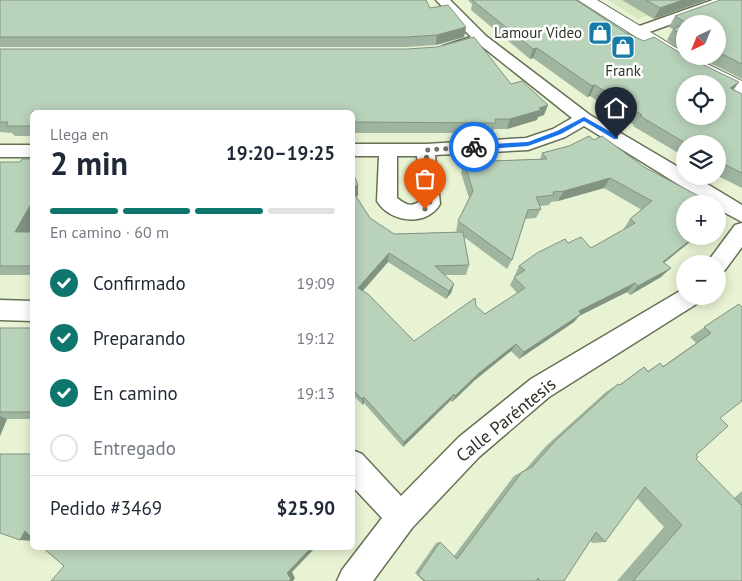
<!DOCTYPE html>
<html lang="es">
<meta charset="utf-8">
<style>
body{margin:0;font-family:"PT Sans",sans-serif;background:#f6f6f7;color:#1f2937;height:100vh;display:flex;flex-direction:column;font-size:19px;white-space:nowrap}
*{box-sizing:border-box;margin:0}
p{font-size:16px;color:#747a83}
.icon{flex:none;width:28px;height:28px;fill:none;stroke:currentColor;stroke-width:2;stroke-linecap:round;stroke-linejoin:round}
.map{position:relative;flex:1;overflow:hidden}
.drawer{position:absolute;left:30px;top:110px;width:325px;height:440px;display:flex;flex-direction:column;background:#fff;border-radius:8px;box-shadow:0 2px 12px #0003}
.drawer>*{flex:none}
.needle{width:32px;rotate:223deg}
.buttons{position:absolute;left:676px;top:15px;display:grid;gap:10px}
.buttons a{display:grid;place-items:center;width:50px;height:50px;border-radius:50%;background:#fff;box-shadow:0 2px 12px #0003;font-size:25px}
.pin{position:absolute;display:grid;place-items:center;width:42px;height:42px;color:#fff;margin:-51px -21px;border-radius:50% 50% 50% 0;rotate:-45deg;box-shadow:0 0 5px #0007}
.pin .icon{rotate:45deg}
.courier{position:absolute;display:grid;place-items:center;width:50px;height:50px;margin:-25px;border:4px solid #1a73e8;border-radius:50%;background:#fff;color:#222;box-shadow:0 1px 6px #0007}
.headline em{font-style:normal;font-weight:700}
.headline div{display:flex;flex-direction:column-reverse}
.headline{display:flex;align-items:center;justify-content:space-between;height:85px;padding:0 20px}
h1{font-size:32px;font-weight:700;line-height:38px}
.bar{display:grid;grid-template-columns:repeat(4,1fr);gap:8px 5px;align-content:center;height:60px;padding:0 20px}
.bar i{height:6px;border-radius:4px;background:#e0e1e3}
.bar .on{background:#0f766e}
.bar p{grid-column:span 4}
.line{display:flex;align-items:center;gap:12px;padding:0 20px;border-top:1px solid #e0e1e3}
.line div{flex:1}
ol{padding:0 20px;list-style:none}
li{display:flex;align-items:center;gap:15px;height:55px}
li p{margin-inline-start:auto}
li .icon{padding:5px;border-radius:50%;background:#0f766e;color:#fff;stroke-width:4}
li:last-child{color:#747a83}
li i{width:28px;height:28px;border:2px solid #e0e1e3;border-radius:50%}
.map>svg:first-child{display:block}
.built{fill:#d9e7c1}
.lines{fill:none;stroke-linecap:round;stroke-linejoin:round}
.street-casing{stroke:#677155;stroke-width:3}
.secondary-casing{stroke:#677155;stroke-width:2}
.street{fill:#fff;fill-rule:evenodd}
.secondary{fill:#fff;fill-rule:evenodd}
.wall{fill:#9fb5a0;fill-rule:evenodd}
.shaded-wall{fill:#829382}
.building{fill:#b9d2ba;stroke:#829382;fill-rule:evenodd}
.route{fill:#1a73e8}
.done{stroke:#6f7663;stroke-width:5;stroke-dasharray:0 9}
.labels{text-anchor:middle;stroke-width:5;stroke-linejoin:round;paint-order:stroke}
.far-poi-label{font-size:15px;fill:#2e3226;stroke:#fff;text-anchor:end}
.street-label{font-size:18px;fill:#2e3226;stroke:#fff}
</style>
<div class="map">
<svg width="742" height="581" viewBox="0 0 742 581">
<rect width="100%" height="100%" fill="#e7f3d3"/>
<!-- built -->
<polygon class="built" points="608,0 690,0 638,19"/>
<g class="lines">
<!-- street casing -->
<g class="street-casing">
<g id="street">
<path d="M436 0H450L486 36 590 115 685 171V176H694L742 205V222L718 209V204H710L584 126 565 137 528 150 435 155 440 204C427 227 390 223 377 201L379 156H352V144H426L526 138 553 129 572 118 479 44 448 53 443 52 441 49 443 46 471 37ZM397 156H417L420 201C411 208 405 204 397 198Z"/>
<polygon points="713,0 732,0 730,3 641,35 636,36 629,32 631,29"/>
<rect x="0" y="145" width="32" height="12"/>
<polygon points="742,223 742,247 725,270 718,273 718,264 706,264 735,225"/>
<polygon points="685,288 685,296 701,296 698,303 549,397 479,457 412,528 373,581 337,581 342,570 382,518 352,486 352,450 362,454 401,496 459,437 531,379"/>
<polygon points="0,300 32,301 32,321 0,320"/>
</g>
</g>
<!-- secondary casing -->
<g class="secondary-casing">
<polygon id="secondary" points="578,0 597,0 685,53 685,56 691,56 742,81 742,95 680,65"/>
</g>
<!-- street -->
<use href="#street" class="street"/>
<!-- secondary -->
<use href="#secondary" class="secondary"/>
</g>
<!-- wall -->
<g class="wall">
<polygon points="0,0 430,8 466,27 464,37 436,45 406,47 0,47"/>
<polygon points="468,0 576,0 626,33 742,94 742,188 718,176 718,144 685,144 685,157 633,126 634,125 590,96 587,97 533,58 530,59 471,10 472,4"/>
<polygon points="622,0 707,0 654,19"/>
<polygon points="742,0 742,79 696,56 718,56 718,24 685,24 685,53 667,40 673,29 669,27 675,16"/>
<polygon points="0,49 511,84 544,115 538,117 537,120 507,129 494,129 493,133 352,133 352,112 32,112 32,136 15,136 12,133 0,132"/>
<path d="M589 136 695 238 664 263 661 277 630 295 627 292 579 316 574 322 519 359 511 351 475 380 452 402 451 400 403 447 364 403 363 405 352 394V171L358 185V196H356L370 218 394 234 458 232 456 231 458 221 469 198 461 173 464 162 540 159 542 153 569 146ZM604 188 642 210 630 219 623 230 591 248 568 243 519 266 515 275H516L514 277 510 285 517 293 485 314 476 306 414 341 363 291 388 262 446 299 451 293 454 284 445 275H466L469 265 464 237 507 269 512 260 525 219 536 218 541 209 540 206 549 205 551 202 558 201Z"/>
<polygon points="0,162 20,162 32,228 30,232 32,232 32,275 0,275"/>
<polygon points="739,304 720,418 696,455 696,459 734,498 742,491 742,581 617,581 664,527 637,498 605,542 592,543 590,540 564,581 423,581 415,573 436,543 440,542 454,556 514,476 525,470 546,446 606,392 618,384 619,385 644,367 648,371 660,363 663,366 696,343 690,337"/>
<polygon points="0,328 32,328 32,419 7,419 0,436"/>
</g>
<!-- shaded-wall -->
<g class="shaded-wall">
<polygon points="683,0 707,0 654,19 660,8"/>
<polygon points="466,27 464,37 436,45 437,35"/>
<polygon points="537,48 533,58 530,59 533,49"/>
<polygon points="739,82 732,92 730,88"/>
<polygon points="595,85 590,96 587,97 592,86"/>
<polygon points="548,105 544,115 538,117 537,120 507,129 510,119"/>
<polygon points="610,178 604,188 558,201 564,191"/>
<polygon points="358,185 358,196 352,197 352,187"/>
<polygon points="32,202 32,228 25,241 15,232"/>
<polygon points="695,236 697,236 654,271 663,262"/>
<polygon points="389,253 388,262 358,296 358,288"/>
<polygon points="671,268 661,277 630,295 638,286"/>
<polygon points="635,283 627,292 579,316 574,322 519,359 524,352 579,311"/>
<polygon points="454,284 451,293 446,299 449,291"/>
<polygon points="516,344 511,351 475,380 452,402 455,396 479,373"/>
<polygon points="454,394 451,400 403,447 404,442"/>
<polygon points="364,397 364,403 363,405 362,399"/>
<polygon points="0,416 7,419 0,436"/>
<polygon points="25,531 32,532 32,541 20,540"/>
<polygon points="311,548 315,548 292,572 295,578 293,581 289,581 287,573"/>
</g>
<!-- building -->
<g class="building">
<polygon points="0,0 426,0 430,8 448,5 466,27 437,35 407,37 0,37"/>
<path d="M472 0H576L626 33 644 41 654 37 685 56 739 82 730 88 742 94V173L718 161V144H687L640 116 642 115 595 85 592 86 537 48 533 49ZM685 84H718V116H685Z"/>
<polygon points="646,0 683,0 660,8"/>
<polygon points="720,0 742,0 742,64 718,52 718,24 685,24 687,23 675,16"/>
<polygon points="685,24 685,37 673,29"/>
<polygon points="474,37 511,84 522,81 548,105 539,108 541,110 510,119 495,119 496,123 352,122 352,112 32,112 32,126 6,126 8,122 0,122 0,49 407,49 437,47"/>
<polygon points="589,136 594,140 602,136 644,167 714,204 685,204 685,236 695,236 663,262 671,268 638,286 635,283 579,311 581,314 524,352 516,344 479,373 455,396 454,394 404,442 364,397 362,399 352,389 352,190 370,218 394,234 463,232 469,265 435,266 454,284 449,291 389,253 358,288 368,294 414,341 475,298 476,306 485,314 525,288 514,277 525,270 519,266 537,253 565,239 568,243 581,237 591,248 635,223 630,219 652,201 610,178 564,191 553,192 554,195 536,197 541,209 528,210 512,260 458,221 473,191 464,162 547,159 542,153 569,146"/>
<polygon points="22,159 32,159 32,202 15,232 32,232 32,266 0,266 0,162 20,162"/>
<polygon points="352,171 358,185 352,187"/>
<polygon points="718,206 722,208 718,213"/>
<polygon points="739,304 742,307 742,401 720,418 728,426 696,455 698,457 696,459 741,505 742,504 742,581 633,581 682,525 645,487 605,542 596,532 564,581 540,581 538,578 536,581 425,581 418,574 440,542 457,559 522,472 532,467 556,440 618,384 620,385 644,367 648,372 660,363 663,367 711,333 704,327"/>
<rect x="0" y="328" width="32" height="84"/>
<polygon points="0,454 32,454 32,538 25,531 20,540 0,533"/>
<polygon points="43,548 311,548 287,573 291,579 289,581 51,581 64,566"/>
</g>
<!-- route -->
<polygon class="route" points="584,117 618,136 618,139 614,139 584,121 561,134 528,146 474,150 471,147 474,145 528,142 557,131"/>
<g class="lines">
<!-- done -->
<polyline class="done" points="425,209 430,204 426,150 474,147"/>
</g>
<!-- icons -->
<defs>
<g id="shop-square" transform="scale(1.25)"><rect x="-9" y="-9" width="18" height="18" rx="4" fill="#167ca7" stroke="#fff"/><path d="M-5-2.5h2.3a2.7 3.5 0 0 1 5.4 0H5L5.5 6h-11ZM-1.5-2.5h3a1.5 2.3 0 0 0-3 0Z" fill="#fff"/></g>
</defs>
<g fill-rule="evenodd">
<use href="#shop-square" x="600" y="33"/>
<use href="#shop-square" x="623" y="47"/>
</g>
<g class="labels">
<!-- far-poi labels -->
<g class="far-poi-label">
<text x="582" y="38">Lamour Video</text>
<text x="623" y="76" text-anchor="middle">Frank</text>
</g>
<!-- street labels -->
<g class="street-label">
<text transform="translate(506 420) rotate(-39)" y="6">Calle Paréntesis</text>
</g>
</g>
</svg>
<div class="buttons">
<a><svg class="needle" viewBox="-14 -14 28 28"><path d="M0-13l5 13h-10z" fill="#e53935"/><path d="M0 13l5-13h-10z" fill="#747a83"/></svg></a>
<a><svg class="icon" aria-label="locate" viewBox="0 0 24 24"><circle cx="12" cy="12" r="6"/><path d="M12 2v4M12 18v4M2 12h4M18 12h4"/></svg></a>
<a><svg class="icon" aria-label="layers" viewBox="0 0 24 24"><path d="M12 4l9 5-9 5-9-5zM3 14l9 5 9-5"/></svg></a>
<a>+</a>
<a>−</a>
</div>
<div class="pin" style="left:425px;top:209px;background:#ea580c"><svg class="icon" aria-label="bag" viewBox="0 0 24 24"><path d="M5 8h14l-1 12H6zM9 8a3 3 0 0 1 6 0"/></svg></div>
<div class="pin" style="left:616px;top:138px;background:#1f2937"><svg class="icon" aria-label="home" viewBox="0 0 24 24"><path d="M3 11l9-7 9 7M6 9v11h12V9"/></svg></div>
<div class="courier" style="left:474px;top:147px"><svg class="icon" aria-label="bike" viewBox="0 0 24 24"><circle cx="6" cy="16" r="4"/><circle cx="18" cy="16" r="4"/><path d="M6 16l4-8h5l3 8M10 8l3 8H6M13 5h3"/></svg></div>
<section class="drawer">
<div class="headline"><div><h1>2 min</h1><p>Llega en</p></div><em>19:20–19:25</em></div>
<div class="bar"><i class="on"></i><i class="on"></i><i class="on"></i><i></i><p>En camino · 60 m</p></div>
<ol>
<li><svg class="icon" aria-label="check" viewBox="0 0 24 24"><path d="M5 12l5 5 9-10"/></svg>Confirmado<p>19:09</p></li>
<li><svg class="icon" aria-label="check" viewBox="0 0 24 24"><path d="M5 12l5 5 9-10"/></svg>Preparando<p>19:12</p></li>
<li><svg class="icon" aria-label="check" viewBox="0 0 24 24"><path d="M5 12l5 5 9-10"/></svg>En camino<p>19:13</p></li>
<li><i></i>Entregado</li>
</ol>
<div class="line" style="height:65px"><div>Pedido #3469</div><b>$25.90</b></div>
</section>
</div>
